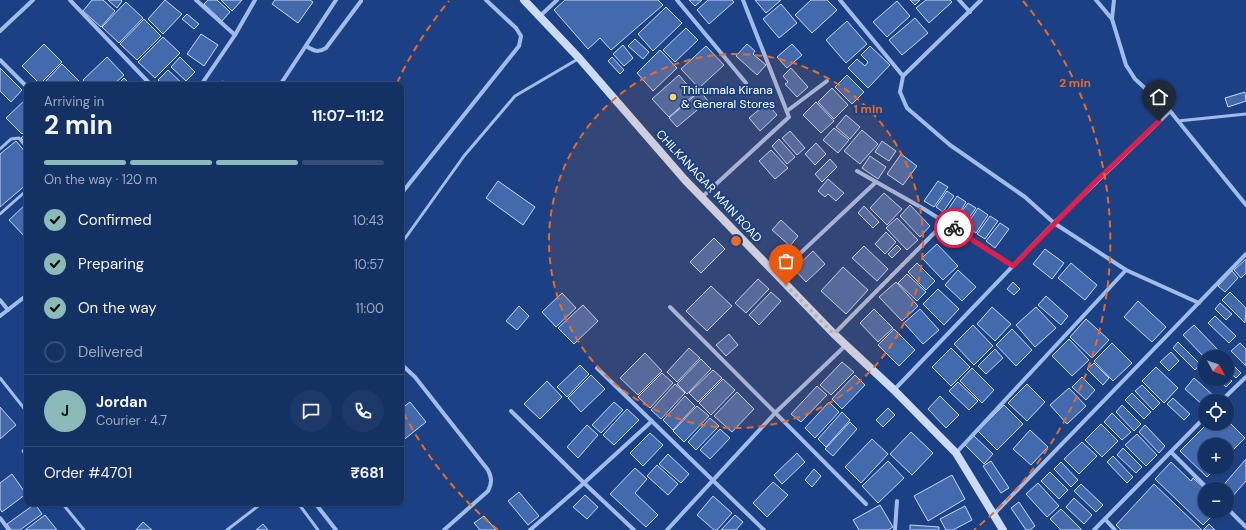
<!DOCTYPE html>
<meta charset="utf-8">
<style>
body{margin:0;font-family:"DM Sans",sans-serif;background:#1d3969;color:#f1f3f6;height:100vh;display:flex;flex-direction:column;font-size:15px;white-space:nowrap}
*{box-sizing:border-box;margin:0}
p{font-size:13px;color:#9da9be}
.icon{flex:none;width:22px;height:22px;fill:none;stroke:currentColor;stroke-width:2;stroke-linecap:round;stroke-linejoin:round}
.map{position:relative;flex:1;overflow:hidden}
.side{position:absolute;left:24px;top:82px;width:380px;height:424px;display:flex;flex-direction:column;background:#143163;border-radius:8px;box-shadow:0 1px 3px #0004,0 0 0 1px #334c78}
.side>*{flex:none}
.needle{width:26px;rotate:130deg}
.tools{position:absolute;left:1198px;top:350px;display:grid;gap:8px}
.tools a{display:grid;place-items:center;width:36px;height:36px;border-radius:50%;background:#143163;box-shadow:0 1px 3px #0004,0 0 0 1px #334c78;font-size:20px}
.pin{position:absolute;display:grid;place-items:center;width:34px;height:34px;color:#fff;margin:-41px -17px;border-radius:50% 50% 50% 0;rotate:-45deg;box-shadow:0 0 4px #0007}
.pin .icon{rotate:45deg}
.courier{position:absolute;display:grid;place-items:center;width:40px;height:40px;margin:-20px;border:3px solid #e11d48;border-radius:50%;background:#fff;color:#222;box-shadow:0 1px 5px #0007}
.summary em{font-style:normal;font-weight:700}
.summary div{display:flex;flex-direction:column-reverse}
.summary{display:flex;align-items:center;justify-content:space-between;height:68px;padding:0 20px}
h1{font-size:26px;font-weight:700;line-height:30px}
.bar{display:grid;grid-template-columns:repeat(4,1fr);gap:6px 4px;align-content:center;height:48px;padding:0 20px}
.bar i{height:5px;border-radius:3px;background:#334c78}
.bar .current{background:#8bbbb9}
.bar p{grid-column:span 4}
.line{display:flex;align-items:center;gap:10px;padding:0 20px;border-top:1px solid #334c78}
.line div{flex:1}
.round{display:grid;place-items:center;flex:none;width:42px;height:42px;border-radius:21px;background:#1d3969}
ol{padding:0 20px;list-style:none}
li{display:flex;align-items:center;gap:12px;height:44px}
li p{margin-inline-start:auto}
li .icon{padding:4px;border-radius:50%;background:#8bbbb9;color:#111;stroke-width:4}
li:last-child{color:#9da9be}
li i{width:22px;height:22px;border:2px solid #334c78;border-radius:50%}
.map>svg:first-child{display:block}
.building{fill:#436aad;stroke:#c5d8f8}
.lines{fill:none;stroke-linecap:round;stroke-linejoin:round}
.service{stroke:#a0bceb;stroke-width:3}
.minor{stroke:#a0bceb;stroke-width:4}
.secondary{stroke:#ccdcf8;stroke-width:8}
.done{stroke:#afbcd4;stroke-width:4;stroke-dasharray:0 7.2}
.route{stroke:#e11d48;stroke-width:5}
.ring{fill:none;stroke:#ea6a24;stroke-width:2;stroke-dasharray:7 5}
.poi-dot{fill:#fddb5d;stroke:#1b4184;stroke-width:1.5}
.labels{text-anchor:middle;stroke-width:4;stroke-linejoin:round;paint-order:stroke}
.poi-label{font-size:12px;fill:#fff;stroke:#1b4184;text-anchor:start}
.street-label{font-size:12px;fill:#fff;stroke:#1b4184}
.centre{fill:#ea6a24;stroke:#1b4184;stroke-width:2}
.ring-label{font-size:12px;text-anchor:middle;font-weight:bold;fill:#ea6a24;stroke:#1b4184;stroke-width:4;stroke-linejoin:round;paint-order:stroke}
</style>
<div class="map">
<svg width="1246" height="530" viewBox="0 0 1246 530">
<rect width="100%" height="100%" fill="#1b4184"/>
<!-- building -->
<g class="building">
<polygon points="92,0 103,0 115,11 101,27 83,11"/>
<polygon points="108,0 121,0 122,1 117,8"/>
<polygon points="165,0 182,14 163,34 148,19"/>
<polygon points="208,0 217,0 230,12 222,21 204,4"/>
<polygon points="221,0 242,0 232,11"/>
<polygon points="275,0 310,0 313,2 298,23 272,4"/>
<polygon points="565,0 658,0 663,5 611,50 600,38 588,49 554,10"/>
<polygon points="689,0 702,0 695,6"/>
<polygon points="708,0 732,0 734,2 709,24 697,10"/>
<polygon points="755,0 781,0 766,13"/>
<polygon points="811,0 827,0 837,10 812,33 795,15"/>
<polygon points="910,0 920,0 915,5"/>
<polygon points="926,0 950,0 952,2 929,23 916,8"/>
<polygon points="897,1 910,16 887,37 873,22"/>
<polygon points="126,2 143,18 119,43 102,27"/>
<polygon points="781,4 797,23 779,38 763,19"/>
<polygon points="666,7 682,23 653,51 638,34"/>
<polygon points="187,14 199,24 194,29 182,19"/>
<polygon points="915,18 928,33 902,55 889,40"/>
<polygon points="144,19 161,36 137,60 120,44"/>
<polygon points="847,21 867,44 846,63 826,40"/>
<polygon points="686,28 698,40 675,62 663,50"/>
<polygon points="201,34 218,45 204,66 187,54"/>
<polygon points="163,37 180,53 155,78 138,62"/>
<polygon points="635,39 649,52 643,59 628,46"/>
<polygon points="44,44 62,62 40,84 22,66"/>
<polygon points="747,44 755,51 753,54 766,65 757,75 736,56"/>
<polygon points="792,44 802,55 787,68 777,57"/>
<polygon points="623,45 633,58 624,66 613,54"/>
<polygon points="706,46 724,65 699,88 681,69"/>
<polygon points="870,46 890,65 868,88 848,68 857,59 865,66 868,62 861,55"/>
<polygon points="660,50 677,68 653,91 637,73"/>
<polygon points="107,57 124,75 113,85 88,85 83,80"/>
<polygon points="180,57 195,72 186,81 171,67"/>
<polygon points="612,57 624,70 620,74 608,61"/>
<polygon points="62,64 80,82 77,85 42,85"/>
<polygon points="0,68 22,90 11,102 0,91"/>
<polygon points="791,68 808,87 797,97 785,84 788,82 783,76"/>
<polygon points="168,70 184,85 164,85 158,80"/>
<polygon points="679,75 695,94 669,117 652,99"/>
<polygon points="847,75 864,92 852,104 835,87"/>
<polygon points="124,78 131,85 117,85"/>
<polygon points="222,81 235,85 221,85"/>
<polygon points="832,88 848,105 834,119 818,102"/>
<polygon points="700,91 708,101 677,127 669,118"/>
<polygon points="1245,92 1246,101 1228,107 1225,98"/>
<polygon points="26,99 27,130 22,134 6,118"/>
<polygon points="816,102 834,121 821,133 803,115"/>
<polygon points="767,103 777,115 760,131 749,118"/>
<polygon points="846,115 860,127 850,139 836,127"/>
<polygon points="834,128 849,140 838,153 823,140"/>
<polygon points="862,130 878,144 860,164 844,151"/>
<polygon points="790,131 805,148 797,155 782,138"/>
<polygon points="27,133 27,144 21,138"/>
<polygon points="779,139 795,157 787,164 772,146"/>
<polygon points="16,141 27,154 27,184 0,207 0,154"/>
<polygon points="882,141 896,151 889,161 875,152"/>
<polygon points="816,143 826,154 815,165 805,154"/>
<polygon points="771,150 788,168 775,179 759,161"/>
<polygon points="901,154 917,166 903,185 887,174"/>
<polygon points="870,156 886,167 878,179 862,168"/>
<polygon points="830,159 837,167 822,182 815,174"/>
<polygon points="828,179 844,193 836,201 828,194 825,197 818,191"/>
<polygon points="498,181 535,207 523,225 486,198"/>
<polygon points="938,181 948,187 934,207 924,201"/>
<polygon points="947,191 954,196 943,212 936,207"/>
<polygon points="884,193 902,209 887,225 870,208"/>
<polygon points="957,196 966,202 958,216 948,210"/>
<polygon points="27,203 27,239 9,220"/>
<polygon points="968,203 976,208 964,225 956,219"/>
<polygon points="910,205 930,226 920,237 900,216"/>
<polygon points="864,206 879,222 873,228 858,213"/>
<polygon points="978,208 988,215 976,233 966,226"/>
<polygon points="990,216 998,221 985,239 977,234"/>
<polygon points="897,218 918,240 907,250 886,228"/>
<polygon points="781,220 798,236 790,246 772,230"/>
<polygon points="1000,223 1009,229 995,248 986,241"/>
<polygon points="886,232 896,242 885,254 875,244"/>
<polygon points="714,238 725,249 701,273 690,262"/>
<polygon points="937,244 958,266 943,280 922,258"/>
<polygon points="897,245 901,249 892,258 888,254"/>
<polygon points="864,246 888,269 877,281 852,258"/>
<polygon points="1045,249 1064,263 1052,279 1033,264"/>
<polygon points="813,251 825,264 806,282 794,269"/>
<polygon points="1246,259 1246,273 1241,278 1234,270"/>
<polygon points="917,263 935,281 926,290 908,272"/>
<polygon points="1071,263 1097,285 1085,300 1058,278"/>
<polygon points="843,267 868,290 846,314 821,291"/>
<polygon points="958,270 976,287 962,301 945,285"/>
<polygon points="1232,271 1238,278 1225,292 1218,286"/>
<polygon points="907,274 926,292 917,301 898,283"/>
<polygon points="758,279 769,289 746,313 735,303"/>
<polygon points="896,282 918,306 902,321 879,297"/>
<polygon points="1013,282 1020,289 1014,295 1007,289"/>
<polygon points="711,286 732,306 707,331 686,311"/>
<polygon points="938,289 959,309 944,325 923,304"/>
<polygon points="771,292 781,301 759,325 749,315"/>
<polygon points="1230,292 1246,308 1245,323 1222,300"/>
<polygon points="562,293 576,308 556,327 542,312"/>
<polygon points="1046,296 1068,316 1061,325 1038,305"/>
<polygon points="1138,301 1166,327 1152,342 1124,317"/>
<polygon points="1220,303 1232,314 1226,320 1215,309"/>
<polygon points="583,305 598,321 574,344 558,328"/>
<polygon points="519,306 529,316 517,330 506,321"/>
<polygon points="992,307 1011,324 995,341 977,324"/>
<polygon points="1036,307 1056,328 1035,347 1016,325"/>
<polygon points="874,309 893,328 878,342 860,323"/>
<polygon points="920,309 939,330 923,344 904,323"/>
<polygon points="1215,316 1236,336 1229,343 1208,323"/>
<polygon points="1086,319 1109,340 1092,358 1070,337"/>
<polygon points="973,325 993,346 974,365 954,344"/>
<polygon points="1194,325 1220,352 1215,357 1205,358 1183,335"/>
<polygon points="894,329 915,350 899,366 878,345"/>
<polygon points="1012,329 1032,350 1016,366 996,345"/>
<polygon points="729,334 738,345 726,356 716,345"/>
<polygon points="1069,339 1089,360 1072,376 1052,356"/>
<polygon points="1178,342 1200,364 1195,370 1173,348"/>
<polygon points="1112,343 1132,363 1113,381 1094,361"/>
<polygon points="1240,343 1246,349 1246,366 1231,351"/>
<polygon points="689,348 700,358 677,382 667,372"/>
<polygon points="951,348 970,367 951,386 932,367"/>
<polygon points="995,349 1003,358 986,374 978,366"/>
<polygon points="1171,352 1179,361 1169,371 1160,362"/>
<polygon points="645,353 662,371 638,395 620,378"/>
<polygon points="701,359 711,369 687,394 677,384"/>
<polygon points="1227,359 1241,373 1236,378 1227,370"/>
<polygon points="842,362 854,372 831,395 820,385"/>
<polygon points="1094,363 1109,378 1103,385 1087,369"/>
<polygon points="580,365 589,374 567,397 557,387"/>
<polygon points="1156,367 1178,388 1164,403 1142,381"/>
<polygon points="972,368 994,390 982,403 960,381"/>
<polygon points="713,370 722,378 698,402 689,393"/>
<polygon points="662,373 673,383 650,408 638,397"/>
<polygon points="591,375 605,389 581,412 568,398"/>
<polygon points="855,375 865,385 842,409 832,399"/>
<polygon points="1082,377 1095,390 1086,400 1072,387"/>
<polygon points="1227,377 1232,381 1226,387 1217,379 1227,379"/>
<polygon points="1194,378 1215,397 1211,401 1205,401 1205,407 1185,389"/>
<polygon points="723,379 735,390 711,415 699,403"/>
<polygon points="547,381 562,397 540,419 524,404"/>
<polygon points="958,382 978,401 969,410 949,391"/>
<polygon points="675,384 685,393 661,419 651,410"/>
<polygon points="1027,384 1045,402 1027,421 1008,403"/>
<polygon points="1142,385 1160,403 1153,410 1135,391"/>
<polygon points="817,386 827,395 801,422 791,414"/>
<polygon points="1069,388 1086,406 1067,424 1050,405"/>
<polygon points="737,392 754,409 732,432 714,416"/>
<polygon points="1132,393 1151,412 1144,419 1125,400"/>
<polygon points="685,396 695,406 673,430 663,420"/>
<polygon points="940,396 959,415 946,428 928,409"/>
<polygon points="1173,398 1190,414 1184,420 1167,404"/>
<polygon points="410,402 426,422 401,442 401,409"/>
<polygon points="614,402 623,410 601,433 592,425"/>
<polygon points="829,402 839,412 815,438 805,428"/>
<polygon points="1004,405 1023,424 997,450 978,431"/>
<polygon points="1122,405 1141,424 1134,431 1116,412"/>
<polygon points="697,406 709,416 684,442 673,431"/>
<polygon points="0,407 16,425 0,439"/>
<polygon points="888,408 895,415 883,427 876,420"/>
<polygon points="627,409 639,420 614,445 603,435"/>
<polygon points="842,412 850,420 826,447 818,439"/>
<polygon points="1112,413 1131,432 1122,440 1104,422"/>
<polygon points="710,418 719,426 696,450 688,442"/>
<polygon points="1227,420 1245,438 1227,456 1227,445 1205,445 1205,467 1217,467 1207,477 1180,451 1208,423 1227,423"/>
<polygon points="850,422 857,429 833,456 825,449"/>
<polygon points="1101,424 1118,441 1102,457 1085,440"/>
<polygon points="587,425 598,435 578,458 567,447"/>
<polygon points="1145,425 1165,446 1159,453 1139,432"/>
<polygon points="720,429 730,438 710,459 700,450"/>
<polygon points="1030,430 1048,447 1031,465 1013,449"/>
<polygon points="911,432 933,453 912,475 890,454"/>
<polygon points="650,433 663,445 643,466 630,453"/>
<polygon points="1137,434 1157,455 1146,466 1125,445"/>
<polygon points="973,435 993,454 984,464 964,444"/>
<polygon points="872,439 888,454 861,483 845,467"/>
<polygon points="1082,442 1097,456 1079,474 1064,459"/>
<polygon points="1123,448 1142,467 1136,473 1117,455"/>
<polygon points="797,453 805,462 782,484 774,475"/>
<polygon points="668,454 689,474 681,483 659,464"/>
<polygon points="1113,456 1133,477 1127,483 1107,462"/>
<polygon points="1246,459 1246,481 1230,499 1227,495 1227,489 1220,489"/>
<polygon points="888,461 904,478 878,503 862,486"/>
<polygon points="991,461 1009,488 1001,493 983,466"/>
<polygon points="1061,462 1078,480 1071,487 1054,469"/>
<polygon points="1171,462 1191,481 1193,478 1205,489 1205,511 1217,511 1203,525 1155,479"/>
<polygon points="657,465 678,484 668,495 647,476"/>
<polygon points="635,468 647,479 635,493 658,515 646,527 610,494"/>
<polygon points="814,469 821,476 812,487 805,480"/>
<polygon points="1050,472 1068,490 1059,499 1041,481"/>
<polygon points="12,474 26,494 2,512 0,509 0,483"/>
<polygon points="952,475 965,499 928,521 914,496"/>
<polygon points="773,482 788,495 767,517 753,503"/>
<polygon points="1038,483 1059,506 1047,517 1026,494"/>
<polygon points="1081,484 1103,505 1096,512 1074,491"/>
<polygon points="1154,484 1202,530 1121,530 1116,525"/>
<polygon points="519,492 539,516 528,525 508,501"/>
<polygon points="585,495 598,507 587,519 573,507"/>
<polygon points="713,496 732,513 717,530 714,530 697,515"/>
<polygon points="1074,498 1092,515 1084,524 1066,507"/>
<polygon points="1019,502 1035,526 1030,530 1026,530 1011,508"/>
<polygon points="35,504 42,514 20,530 11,530 7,524"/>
<polygon points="880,505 893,527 888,530 859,530 853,520"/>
<polygon points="965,506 972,520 953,530 946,530 940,519"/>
<polygon points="1061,509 1082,530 1061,530 1050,519"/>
<polygon points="45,515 57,530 25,530"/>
<polygon points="735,515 743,522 736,530 721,530"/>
<polygon points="484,516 496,530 480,530 474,523"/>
<polygon points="143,522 152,530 136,530"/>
<polygon points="263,524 268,530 256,530"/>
<polygon points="1209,524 1215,530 1203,530"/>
<polygon points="910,525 939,527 939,530 910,530"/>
</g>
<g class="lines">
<!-- service -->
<g class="service">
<polyline points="1178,121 1246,114"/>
<polyline points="0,149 11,139 19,138 27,148"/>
<polyline points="0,214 27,190"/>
<polyline points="401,244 464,156 515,96 578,59"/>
<polyline points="0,378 27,412"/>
<polyline points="27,447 23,451 27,457"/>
<polyline points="62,503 84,530"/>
<polyline points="298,503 318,530"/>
<polyline points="227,530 262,503"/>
</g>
<!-- minor -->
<g class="minor">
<polyline points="70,0 151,85"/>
<polyline points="196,0 235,35"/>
<polyline points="677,0 746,83"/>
<polyline points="840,0 903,76"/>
<polyline points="959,0 970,12"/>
<polyline points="981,0 903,76 900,92 907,108 950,145 1025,197 1054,223 1126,270 1199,303"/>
<polyline points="1096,0 1112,19"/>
<polyline points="1114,0 1112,19 1126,65 1135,79 1170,111 1246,205"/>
<polyline points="539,17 557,0"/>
<polyline points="0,31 33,0"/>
<path d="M306 46C314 51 318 53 326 48L361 1"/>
<polyline points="0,60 27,87"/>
<polyline points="201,85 235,35 255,0"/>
<polyline points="280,85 336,0"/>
<polyline points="787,111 827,81"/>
<polyline points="857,171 924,209 1013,266"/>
<polyline points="401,194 519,46 521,36 516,28 486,0"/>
<polyline points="702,197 789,117 743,0"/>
<polyline points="777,275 876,182"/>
<polyline points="0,300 8,310"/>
<polyline points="670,307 866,504"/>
<polyline points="0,316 27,295"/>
<polyline points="834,334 945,222"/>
<path d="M401 364 415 377 488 470C492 478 492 483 488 491L444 530"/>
<polyline points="597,368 764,530"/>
<polyline points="894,390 1054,223 1170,111"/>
<polyline points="1221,401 1246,377"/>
<polyline points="511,411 584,483 652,421"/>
<polyline points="1171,452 1208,489"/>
<polyline points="956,453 1126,270"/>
<polyline points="315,503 336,530"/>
<polyline points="1227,508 1246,527"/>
<polyline points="994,514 1246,254"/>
<polyline points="0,518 9,530"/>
<polyline points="1105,519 1115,530"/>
<polyline points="530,530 584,483 634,530"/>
<polyline points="667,530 776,412 846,345"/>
<polyline points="895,530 897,501"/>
<polyline points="1094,530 1205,417"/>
</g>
<!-- secondary -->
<polyline class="secondary" points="524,0 579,58 685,180 834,334 894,390 956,453 1003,530"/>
</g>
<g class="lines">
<!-- done -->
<polyline class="done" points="786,285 834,334 945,222 954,228"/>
<!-- route -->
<polyline class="route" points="954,228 1013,266 1095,182 1159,121"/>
</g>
<!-- distance rings -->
<circle cx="736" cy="241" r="187" fill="#ea6a24" fill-opacity=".12"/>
<g class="ring">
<circle cx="736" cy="241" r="187"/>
<path d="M498 530A374 374 0 0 1 401 408M397 83A374 374 0 0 1 449 1M1023 1A374 374 0 0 1 974 530"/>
</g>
<!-- markers -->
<circle class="poi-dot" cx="673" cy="97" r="4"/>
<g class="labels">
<!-- poi labels -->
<g class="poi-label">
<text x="681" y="94">Thirumala Kirana<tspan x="681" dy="14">&amp; General Stores</tspan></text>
</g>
<!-- street labels -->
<g class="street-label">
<text transform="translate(709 186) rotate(47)" y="4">CHILKANAGAR MAIN ROAD</text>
</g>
</g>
<circle cx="736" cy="241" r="6" class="centre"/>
<g class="ring-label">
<text x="1075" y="87">2 min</text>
<text x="868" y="113">1 min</text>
</g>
</svg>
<div class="tools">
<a><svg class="needle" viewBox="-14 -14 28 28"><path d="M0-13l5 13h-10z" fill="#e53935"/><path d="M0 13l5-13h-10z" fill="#9da9be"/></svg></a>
<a><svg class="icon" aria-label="locate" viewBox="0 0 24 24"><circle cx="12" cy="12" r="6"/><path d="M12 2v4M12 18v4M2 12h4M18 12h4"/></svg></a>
<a>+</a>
<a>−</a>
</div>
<div class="pin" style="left:786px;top:285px;background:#ea580c"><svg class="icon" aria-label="bag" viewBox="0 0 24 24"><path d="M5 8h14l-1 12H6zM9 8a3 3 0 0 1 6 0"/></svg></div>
<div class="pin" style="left:1159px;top:121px;background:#1f2937"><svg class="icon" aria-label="home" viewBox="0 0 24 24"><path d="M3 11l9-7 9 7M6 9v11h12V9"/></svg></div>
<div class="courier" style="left:954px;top:228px"><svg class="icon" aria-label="bike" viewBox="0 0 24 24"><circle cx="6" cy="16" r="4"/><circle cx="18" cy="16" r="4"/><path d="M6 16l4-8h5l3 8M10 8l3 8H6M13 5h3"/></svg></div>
<section class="side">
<div class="summary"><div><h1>2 min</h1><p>Arriving in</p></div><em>11:07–11:12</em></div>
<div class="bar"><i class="current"></i><i class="current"></i><i class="current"></i><i></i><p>On the way · 120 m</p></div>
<ol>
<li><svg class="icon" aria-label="check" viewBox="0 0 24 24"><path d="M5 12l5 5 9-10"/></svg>Confirmed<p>10:43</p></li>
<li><svg class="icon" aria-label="check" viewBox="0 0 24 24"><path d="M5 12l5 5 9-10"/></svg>Preparing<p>10:57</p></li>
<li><svg class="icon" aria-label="check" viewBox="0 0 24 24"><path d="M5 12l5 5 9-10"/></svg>On the way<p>11:00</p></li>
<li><i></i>Delivered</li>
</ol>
<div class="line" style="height:72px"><b class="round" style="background:#8bbbb9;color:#111">J</b><div><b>Jordan</b><p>Courier · 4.7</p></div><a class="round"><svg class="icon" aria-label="chat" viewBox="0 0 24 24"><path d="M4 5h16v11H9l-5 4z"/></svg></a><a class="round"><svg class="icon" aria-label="phone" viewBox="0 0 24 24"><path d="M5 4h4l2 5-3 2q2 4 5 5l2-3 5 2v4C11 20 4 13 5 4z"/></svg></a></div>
<div class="line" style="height:52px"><div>Order #4701</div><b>₹681</b></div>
</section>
</div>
